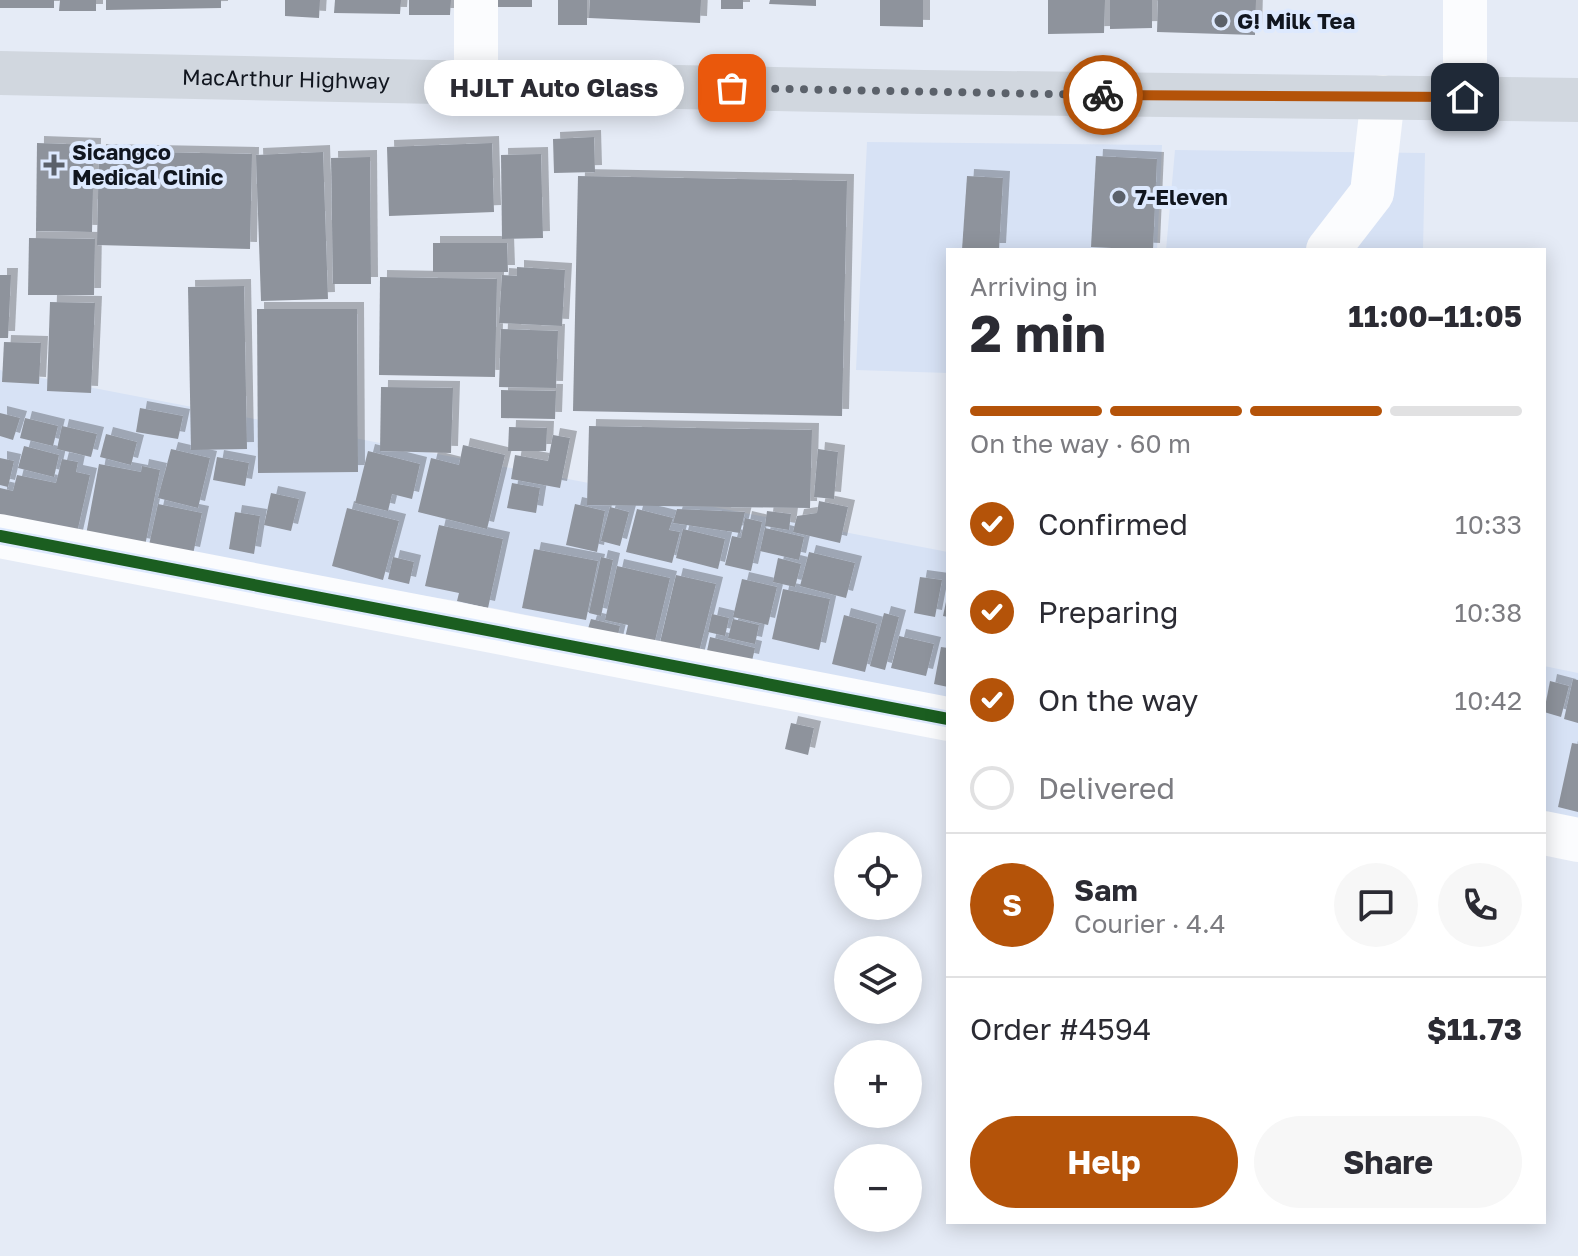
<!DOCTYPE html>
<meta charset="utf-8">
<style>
body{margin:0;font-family:"Golos Text",sans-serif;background:#f7f7f7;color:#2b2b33;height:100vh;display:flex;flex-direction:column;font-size:30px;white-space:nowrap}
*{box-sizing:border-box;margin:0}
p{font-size:26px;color:#7c7c81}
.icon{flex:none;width:44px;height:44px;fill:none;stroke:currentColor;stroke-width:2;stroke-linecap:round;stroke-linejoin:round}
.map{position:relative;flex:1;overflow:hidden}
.drawer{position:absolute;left:946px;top:248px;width:600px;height:976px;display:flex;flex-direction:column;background:#fff;border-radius:0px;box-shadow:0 4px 20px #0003}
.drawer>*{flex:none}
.tools{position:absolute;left:834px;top:832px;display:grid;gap:16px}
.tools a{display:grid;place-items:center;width:88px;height:88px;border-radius:50%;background:#fff;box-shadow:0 4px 20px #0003;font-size:40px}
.pin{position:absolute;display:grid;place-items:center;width:68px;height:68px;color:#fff;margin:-34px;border-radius:16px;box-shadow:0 4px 12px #0006}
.courier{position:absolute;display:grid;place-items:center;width:80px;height:80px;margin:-40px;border:6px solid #b45309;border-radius:50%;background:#fff;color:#222;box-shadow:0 2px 10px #0007}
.bubble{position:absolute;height:56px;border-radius:28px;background:#fff;box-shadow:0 4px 20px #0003;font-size:26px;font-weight:700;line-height:56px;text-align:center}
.summary em{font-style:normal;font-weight:700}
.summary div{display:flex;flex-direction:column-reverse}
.summary{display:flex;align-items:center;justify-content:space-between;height:136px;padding:0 24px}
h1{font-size:52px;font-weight:700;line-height:60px}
.bar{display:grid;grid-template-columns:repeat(4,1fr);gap:12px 8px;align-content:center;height:96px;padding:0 24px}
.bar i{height:10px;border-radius:6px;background:#e1e1e2}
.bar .on{background:#b45309}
.bar p{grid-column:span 4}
.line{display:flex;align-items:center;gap:20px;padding:0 24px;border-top:2px solid #e1e1e2}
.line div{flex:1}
.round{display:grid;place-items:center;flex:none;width:84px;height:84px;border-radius:42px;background:#f7f7f7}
ol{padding:0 24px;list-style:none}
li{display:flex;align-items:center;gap:24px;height:88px}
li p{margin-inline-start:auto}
li .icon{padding:8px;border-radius:50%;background:#b45309;color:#fff;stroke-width:4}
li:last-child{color:#7c7c81}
li i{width:44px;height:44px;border:4px solid #e1e1e2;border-radius:50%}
.primary-button{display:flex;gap:16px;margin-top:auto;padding:16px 24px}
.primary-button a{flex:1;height:92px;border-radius:48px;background:#b45309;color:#fff;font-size:32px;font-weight:700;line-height:92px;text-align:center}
.primary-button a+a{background:#f7f7f7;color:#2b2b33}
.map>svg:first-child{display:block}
.built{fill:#d7e2f5}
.building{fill:#8e939c;filter:url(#shadow)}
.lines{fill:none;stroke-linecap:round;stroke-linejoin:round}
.minor{stroke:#fbfcfe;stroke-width:44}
.highway{stroke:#d1d7df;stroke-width:44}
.cycleway-casing{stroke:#dde9fe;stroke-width:17}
.cycleway{stroke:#1b5e20;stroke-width:12}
.done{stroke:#5b616a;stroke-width:8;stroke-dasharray:0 14.4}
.route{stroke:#b45309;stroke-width:10}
.poi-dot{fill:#5b616a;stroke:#dde9fe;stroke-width:3}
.labels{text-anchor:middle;stroke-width:8;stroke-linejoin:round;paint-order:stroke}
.poi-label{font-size:22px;font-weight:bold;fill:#11161f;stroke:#dde9fe;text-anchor:start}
.street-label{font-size:22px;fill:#11161f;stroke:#dde9fe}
</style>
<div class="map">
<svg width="1578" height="1256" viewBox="0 0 1578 1256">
<defs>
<filter id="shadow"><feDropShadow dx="7" dy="-7" stdDeviation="0" flood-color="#0004"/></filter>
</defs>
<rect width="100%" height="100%" fill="#e5ebf6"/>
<!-- built -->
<g class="built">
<polygon points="867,142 1162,145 1157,250 948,250 948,373 856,370"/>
<polygon points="1175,150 1425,153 1423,250 1166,250"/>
<polygon points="0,370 948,552 948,699 457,601 0,529"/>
<polygon points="1544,666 1578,673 1578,824 1544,817"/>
</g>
<!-- building -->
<g class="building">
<rect x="0" y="0" width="54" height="8"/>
<polygon points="60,0 96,0 96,11 59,11"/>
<polygon points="106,0 221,0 221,8 106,10"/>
<polygon points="285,0 320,0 319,18 285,16"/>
<polygon points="335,0 401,0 400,14 334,13"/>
<polygon points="409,0 451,0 450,15 409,15"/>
<rect x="481" y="0" width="51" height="7"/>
<rect x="558" y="0" width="29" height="25"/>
<polygon points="590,0 701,0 700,23 589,18"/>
<rect x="721" y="0" width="22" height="9"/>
<polygon points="770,0 816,0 816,6 769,4"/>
<polygon points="880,0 923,0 923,27 880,26"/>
<polygon points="1048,0 1105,0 1104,33 1048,34"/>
<polygon points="1110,0 1152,0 1152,28 1110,29"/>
<polygon points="1158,0 1256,0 1255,35 1157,32"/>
<polygon points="594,137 595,172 554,173 553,139"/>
<polygon points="37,143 94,145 92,232 36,231"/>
<polygon points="492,143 494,212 389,216 387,147"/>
<polygon points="99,151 252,154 250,249 97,245"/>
<polygon points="323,152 328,299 261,301 256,155"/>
<polygon points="541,154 543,238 502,239 501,155"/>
<polygon points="1096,156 1157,159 1153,250 1091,247"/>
<polygon points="370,157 371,284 333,284 331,158"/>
<polygon points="578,176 847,181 842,416 573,411"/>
<polygon points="967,176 1003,178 999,250 962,250"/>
<polygon points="29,238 95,239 94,295 28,295"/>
<polygon points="433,243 507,243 508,272 433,272"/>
<polygon points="517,267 565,270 562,326 499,323 502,275 517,276"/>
<polygon points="0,275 11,275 8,338 0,338"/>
<polygon points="380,277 497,279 495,377 379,375"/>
<polygon points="244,286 247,449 191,450 188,287"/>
<polygon points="50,302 95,303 91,393 47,391"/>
<polygon points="257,309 357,309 358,472 258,473"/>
<polygon points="501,329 558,331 556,388 499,387"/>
<polygon points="4,342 41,343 39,384 2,382"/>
<polygon points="381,387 453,388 451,453 380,451"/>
<polygon points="501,390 556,391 555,419 501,418"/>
<polygon points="140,408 183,416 178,439 136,432"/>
<polygon points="0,413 20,418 13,440 0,436"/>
<polygon points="25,418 58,426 53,446 20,438"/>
<polygon points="62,426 97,434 91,457 57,449"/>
<polygon points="589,426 812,430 810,508 587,505"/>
<polygon points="509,427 547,428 546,451 508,451"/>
<polygon points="106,434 137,442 131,465 100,457"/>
<polygon points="553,435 570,438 560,488 511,479 515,455 548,461"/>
<polygon points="463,445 505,455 487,529 418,512 431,458 459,465"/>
<polygon points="24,446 59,455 54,477 18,468"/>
<polygon points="171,449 210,458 198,508 158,498"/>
<polygon points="818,449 838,452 834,499 814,497"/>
<polygon points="368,451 420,464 412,499 392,494 388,511 355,503"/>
<polygon points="217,457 249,463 245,486 213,480"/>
<polygon points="0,458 14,461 8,487 0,485"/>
<polygon points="62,459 78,462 76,472 90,475 74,546 0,515 0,488 13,491 17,475 56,483"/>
<polygon points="99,464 141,472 142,466 160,470 145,546 86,535"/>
<polygon points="512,483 540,488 536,513 507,508"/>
<polygon points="271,493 299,499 291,531 264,525"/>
<polygon points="819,501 848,507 840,543 793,532 797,516 817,513"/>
<polygon points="158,504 202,513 193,554 149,545"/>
<polygon points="575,504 605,511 597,552 566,545"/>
<polygon points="610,507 629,512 620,546 601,541"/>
<polygon points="347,508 399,521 383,580 332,566"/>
<polygon points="637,509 673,518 669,530 680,532 672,563 626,552"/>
<polygon points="677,509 745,512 740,533 673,523"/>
<polygon points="767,511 791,514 789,530 765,526"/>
<polygon points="235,512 260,516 254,554 229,549"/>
<polygon points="745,518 762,522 751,571 725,565 732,536 741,538"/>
<polygon points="439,525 503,539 488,608 457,601 459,593 425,586"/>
<polygon points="765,528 804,537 799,560 760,551"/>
<polygon points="683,529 725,539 718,569 676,558"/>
<polygon points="534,549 598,561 586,620 522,608"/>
<polygon points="809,552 855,563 846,598 800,586"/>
<polygon points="393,557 414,562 409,584 388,579"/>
<polygon points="601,557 613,560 601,616 589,613"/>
<polygon points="778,558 801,564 795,587 773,582"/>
<polygon points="617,566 670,578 653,649 624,642 628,625 605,620"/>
<polygon points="676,575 716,584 696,664 657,655"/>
<polygon points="920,577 942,580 935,617 914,613"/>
<polygon points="742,579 777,587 768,625 733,617"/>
<polygon points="783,589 830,599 819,650 772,639"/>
<polygon points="947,597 948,597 948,617 943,616"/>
<polygon points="884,613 899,617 885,670 870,666"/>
<polygon points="712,614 729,618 725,636 708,632"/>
<polygon points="844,615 877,624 865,672 832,664"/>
<polygon points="591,619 620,626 616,643 586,635"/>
<polygon points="733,619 759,625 755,644 728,638"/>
<polygon points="899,636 934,644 926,676 891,668"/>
<polygon points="710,637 755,648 752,661 707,651"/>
<polygon points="941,647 948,648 948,687 934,684"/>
<polygon points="1573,679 1578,680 1578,723 1564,719"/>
<polygon points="1550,681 1569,686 1561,717 1544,712"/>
<polygon points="791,723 814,728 808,755 785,749"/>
<polygon points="1572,743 1578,744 1578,812 1558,807"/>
</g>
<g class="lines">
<!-- minor -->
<g class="minor">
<polyline points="476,0 476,83"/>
<polyline points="1465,97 1465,0"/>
<polyline points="1328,250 1372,193 1383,97"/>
<polyline points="0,536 948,719"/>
<polyline points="1544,833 1578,840"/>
</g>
<!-- highway -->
<path class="highway" id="s1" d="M0 73 924 92 1578 100"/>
<!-- cycleway casing -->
<g class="cycleway-casing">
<polyline id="cycleway" points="0,536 948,719"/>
</g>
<!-- cycleway -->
<use href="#cycleway" class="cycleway"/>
</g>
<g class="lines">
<!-- done -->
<polyline class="done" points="732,88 1103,95"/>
<!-- route -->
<polyline class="route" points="1103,95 1465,97"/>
</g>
<!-- markers -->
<g class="poi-dot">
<circle cx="1221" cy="21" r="8"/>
<path d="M50 153h8v8h8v8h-8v8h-8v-8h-8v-8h8z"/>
<circle cx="1119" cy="197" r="8"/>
</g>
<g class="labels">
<!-- poi labels -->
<g class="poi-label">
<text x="1237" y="29">G! Milk Tea</text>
<text x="72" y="160">Sicangco<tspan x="72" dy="25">Medical Clinic</tspan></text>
<text x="1135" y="205">7-Eleven</text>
</g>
<!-- street labels -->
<g class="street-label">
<text dy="8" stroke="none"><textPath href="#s1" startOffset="286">MacArthur Highway</textPath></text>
</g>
</g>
</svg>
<div class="tools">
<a><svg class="icon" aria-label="locate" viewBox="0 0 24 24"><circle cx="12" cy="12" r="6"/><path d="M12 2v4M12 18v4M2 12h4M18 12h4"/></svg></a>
<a><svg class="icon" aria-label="layers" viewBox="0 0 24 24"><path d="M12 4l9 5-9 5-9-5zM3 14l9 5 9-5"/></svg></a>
<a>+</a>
<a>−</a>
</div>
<div class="pin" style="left:732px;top:88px;background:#ea580c"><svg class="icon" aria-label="bag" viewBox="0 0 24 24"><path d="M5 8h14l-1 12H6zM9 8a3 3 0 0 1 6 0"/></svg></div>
<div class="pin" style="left:1465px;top:97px;background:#1f2937"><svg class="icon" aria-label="home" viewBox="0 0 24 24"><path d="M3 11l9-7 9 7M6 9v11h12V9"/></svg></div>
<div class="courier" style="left:1103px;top:95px"><svg class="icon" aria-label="bike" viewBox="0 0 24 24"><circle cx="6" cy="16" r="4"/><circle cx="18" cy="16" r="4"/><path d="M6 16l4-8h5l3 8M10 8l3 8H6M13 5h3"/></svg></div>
<div class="bubble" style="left:424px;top:60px;width:260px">HJLT Auto Glass</div>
<section class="drawer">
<div class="summary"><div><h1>2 min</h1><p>Arriving in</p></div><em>11:00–11:05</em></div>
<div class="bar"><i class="on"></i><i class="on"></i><i class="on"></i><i></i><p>On the way · 60 m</p></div>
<ol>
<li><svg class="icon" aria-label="check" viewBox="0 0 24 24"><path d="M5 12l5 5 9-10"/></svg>Confirmed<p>10:33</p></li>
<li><svg class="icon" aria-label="check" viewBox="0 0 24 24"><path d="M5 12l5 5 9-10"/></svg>Preparing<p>10:38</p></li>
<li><svg class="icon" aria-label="check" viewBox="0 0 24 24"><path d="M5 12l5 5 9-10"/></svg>On the way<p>10:42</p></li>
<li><i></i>Delivered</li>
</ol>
<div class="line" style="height:144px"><b class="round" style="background:#b45309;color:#fff">S</b><div><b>Sam</b><p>Courier · 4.4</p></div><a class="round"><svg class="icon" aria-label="chat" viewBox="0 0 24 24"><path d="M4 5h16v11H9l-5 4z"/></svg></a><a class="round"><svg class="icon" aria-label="phone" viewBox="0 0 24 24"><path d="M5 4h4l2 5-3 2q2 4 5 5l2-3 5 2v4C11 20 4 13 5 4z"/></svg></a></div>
<div class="line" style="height:104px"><div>Order #4594</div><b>$11.73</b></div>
<div class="primary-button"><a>Help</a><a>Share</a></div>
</section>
</div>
